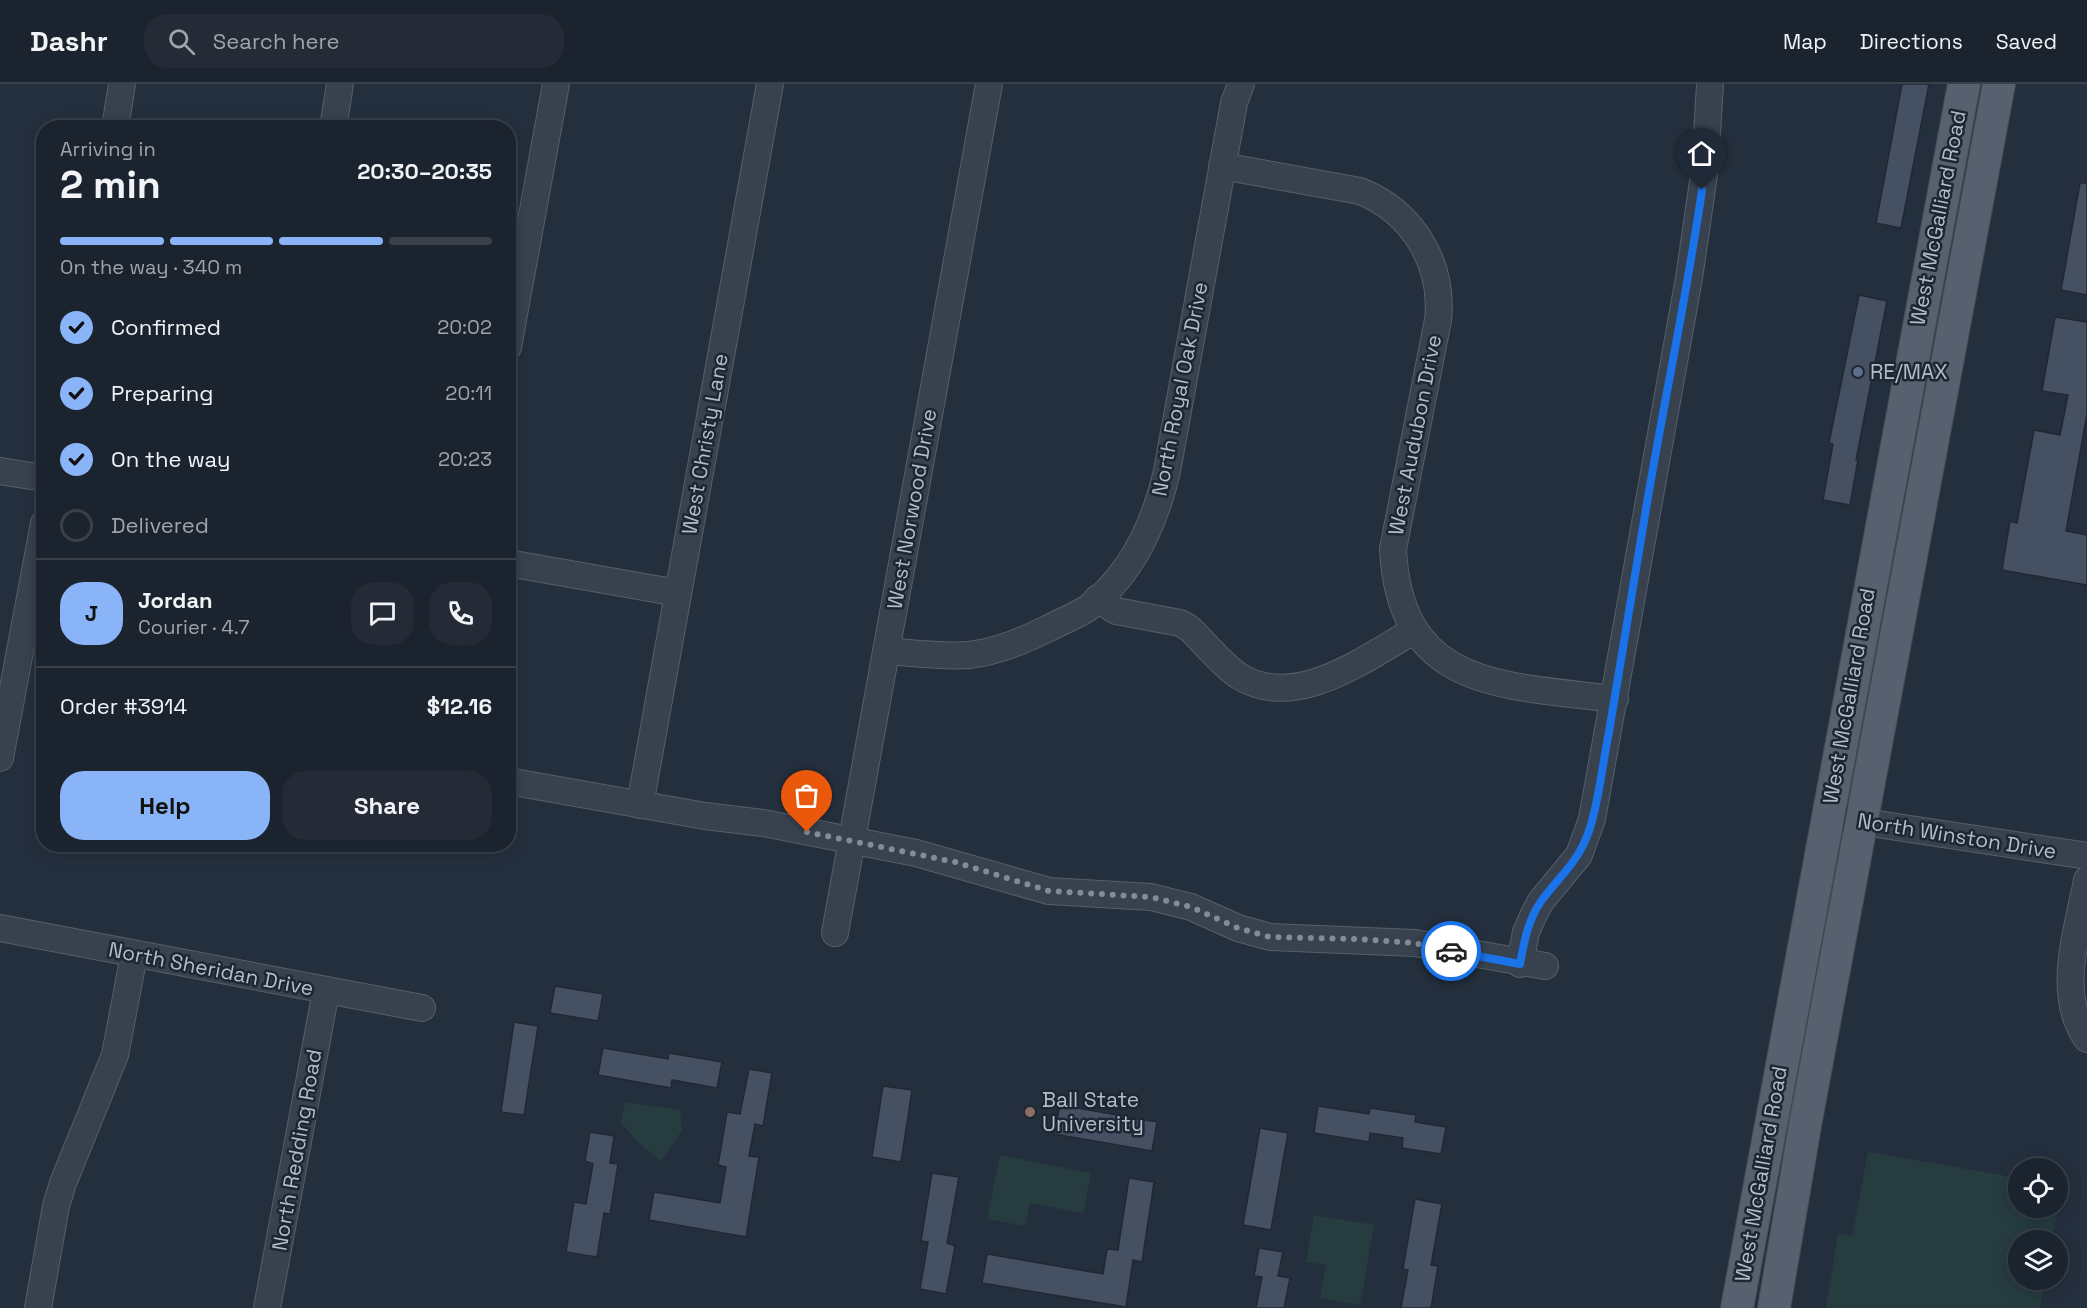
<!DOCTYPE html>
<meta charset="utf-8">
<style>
body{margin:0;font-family:"Space Grotesk",sans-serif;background:#242b36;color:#f1f3f6;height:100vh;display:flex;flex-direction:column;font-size:22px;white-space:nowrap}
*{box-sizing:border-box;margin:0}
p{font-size:20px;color:#a0a4aa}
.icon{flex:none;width:33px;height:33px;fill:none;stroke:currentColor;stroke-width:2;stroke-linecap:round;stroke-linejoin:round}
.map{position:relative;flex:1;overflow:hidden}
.panel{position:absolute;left:36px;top:36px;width:480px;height:732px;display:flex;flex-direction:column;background:#1b232e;border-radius:24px;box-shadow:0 3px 15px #0003,0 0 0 2px #39404a}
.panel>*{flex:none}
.fabs{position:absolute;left:2008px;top:1074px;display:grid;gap:12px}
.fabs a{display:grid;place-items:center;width:60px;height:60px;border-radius:50%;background:#1b232e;box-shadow:0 3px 15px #0003,0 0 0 2px #39404a;font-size:30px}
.pin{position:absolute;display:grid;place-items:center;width:51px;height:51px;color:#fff;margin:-62px -26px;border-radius:50% 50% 50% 0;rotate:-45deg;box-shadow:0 0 6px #0007}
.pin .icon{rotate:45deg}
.courier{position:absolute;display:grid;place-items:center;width:60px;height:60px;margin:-30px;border:4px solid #1a73e8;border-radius:50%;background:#fff;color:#222;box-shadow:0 2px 8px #0007}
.head em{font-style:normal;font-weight:800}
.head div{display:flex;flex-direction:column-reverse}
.head{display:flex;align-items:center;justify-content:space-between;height:102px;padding:0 24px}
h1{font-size:39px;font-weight:800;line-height:45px}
.bar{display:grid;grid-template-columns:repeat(4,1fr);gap:9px 6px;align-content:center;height:72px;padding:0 24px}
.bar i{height:8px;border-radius:4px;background:#39404a}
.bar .active{background:#8ab4f8}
.bar p{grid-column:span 4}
.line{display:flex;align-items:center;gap:15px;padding:0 24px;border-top:2px solid #39404a}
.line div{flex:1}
.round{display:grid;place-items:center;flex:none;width:63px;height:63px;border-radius:24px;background:#242b36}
ol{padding:0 24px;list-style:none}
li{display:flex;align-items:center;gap:18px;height:66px}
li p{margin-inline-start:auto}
li .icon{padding:6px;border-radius:50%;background:#8ab4f8;color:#111;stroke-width:4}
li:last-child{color:#a0a4aa}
li i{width:33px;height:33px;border:3px solid #39404a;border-radius:50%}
.action{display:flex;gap:12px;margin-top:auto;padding:12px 24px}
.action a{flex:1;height:69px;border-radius:24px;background:#8ab4f8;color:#111;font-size:24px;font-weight:800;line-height:69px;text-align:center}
.action a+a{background:#242b36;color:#f1f3f6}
header{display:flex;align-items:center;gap:36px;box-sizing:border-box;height:84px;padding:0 30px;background:#1b232e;border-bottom:2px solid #39404a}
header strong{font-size:28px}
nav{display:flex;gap:33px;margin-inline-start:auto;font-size:21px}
.search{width:420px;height:54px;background:#242b36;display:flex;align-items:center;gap:15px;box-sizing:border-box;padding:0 21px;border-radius:24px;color:#a0a4aa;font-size:22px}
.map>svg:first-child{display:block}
.green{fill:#263c3f}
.building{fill:#455162;stroke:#1f2835;stroke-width:1.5}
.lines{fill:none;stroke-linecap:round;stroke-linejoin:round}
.minor-casing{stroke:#565f6c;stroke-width:28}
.major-casing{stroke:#414a57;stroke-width:34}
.minor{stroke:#38414e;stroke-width:26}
.major{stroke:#56606e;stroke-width:32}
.done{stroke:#828b98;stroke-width:6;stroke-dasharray:0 10.8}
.route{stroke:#1a73e8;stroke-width:8}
.service-dot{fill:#5c6f8a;stroke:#1d2633;stroke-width:2}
.education-dot{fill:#8d6e63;stroke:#1d2633;stroke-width:2}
.labels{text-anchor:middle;stroke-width:5;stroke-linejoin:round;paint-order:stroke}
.street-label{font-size:21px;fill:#b4bcc9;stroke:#1d2633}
.poi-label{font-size:21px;fill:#b4bcc9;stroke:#1d2633;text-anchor:start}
</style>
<header>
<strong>Dashr</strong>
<div class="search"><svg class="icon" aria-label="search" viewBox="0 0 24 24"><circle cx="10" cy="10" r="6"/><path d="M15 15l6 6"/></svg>Search here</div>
<nav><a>Map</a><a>Directions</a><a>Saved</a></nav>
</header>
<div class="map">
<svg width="2087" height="1224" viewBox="0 0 2087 1224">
<rect width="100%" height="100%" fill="#242f3e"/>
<!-- green -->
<g class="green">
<polygon points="625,1018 680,1026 682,1046 661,1077 640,1060 621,1039"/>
<polygon points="1868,1068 2019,1094 2019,1124 2058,1124 2052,1156 2019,1156 2019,1196 2045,1196 2040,1224 1826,1224 1838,1150 1852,1152"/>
<polygon points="1000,1071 1091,1089 1083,1129 1030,1119 1025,1142 987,1135"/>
<polygon points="1314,1131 1374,1141 1360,1221 1320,1214 1326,1181 1306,1178"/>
</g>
<!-- building -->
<g class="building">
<polygon points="1902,0 1929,0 1901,144 1876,139"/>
<polygon points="2080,99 2087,99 2087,211 2061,206"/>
<polygon points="1859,211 1887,217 1856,376 1858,376 1850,421 1823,416 1833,360 1829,359"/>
<polygon points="2055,233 2087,238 2087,330 2066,447 2087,451 2087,501 2002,486 2010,437 2017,439 2034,346 2060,351 2068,311 2042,307"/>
<polygon points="555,902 603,910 598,937 550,929"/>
<polygon points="514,938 538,942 524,1031 501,1028"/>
<polygon points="603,964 668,975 669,969 722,978 717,1004 672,996 671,1004 598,991"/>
<polygon points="749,985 772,989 763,1042 755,1040 749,1072 759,1073 746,1153 649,1136 654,1108 720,1119 726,1083 718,1081 727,1028 740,1030"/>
<polygon points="883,1002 912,1006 901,1078 872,1073"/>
<polygon points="1060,1021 1157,1038 1152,1067 1054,1050"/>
<polygon points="1318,1022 1369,1030 1370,1024 1416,1031 1415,1038 1446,1043 1441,1070 1402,1064 1403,1054 1370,1049 1369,1058 1314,1049"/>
<polygon points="1260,1044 1288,1049 1271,1146 1243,1141"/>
<polygon points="590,1048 614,1052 610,1079 618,1080 610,1130 604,1129 597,1173 566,1168 574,1118 586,1120 593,1080 585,1077"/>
<polygon points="932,1089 959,1093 947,1159 955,1162 946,1210 920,1205 928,1158 921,1157"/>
<polygon points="1129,1094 1154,1098 1142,1178 1133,1176 1126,1223 982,1199 987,1170 1103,1190 1107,1165 1118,1166"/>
<polygon points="1415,1115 1442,1120 1431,1181 1438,1182 1431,1224 1401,1224 1408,1186 1403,1185"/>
<polygon points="1259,1164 1283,1168 1278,1192 1290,1194 1284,1224 1256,1224 1262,1193 1254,1192"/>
</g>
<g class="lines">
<!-- minor casing -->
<g class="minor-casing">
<g id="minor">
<polyline points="115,44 122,0"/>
<polyline points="333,44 340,0"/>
<path d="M1222 82 1360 107C1413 128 1444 180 1438 236L1393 465C1400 606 1504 601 1615 615"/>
<polyline points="508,263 556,0"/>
<polyline points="0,387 44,394"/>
<polyline points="508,479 678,509"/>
<path d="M1097 515 1116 527 1180 539 1189 544C1205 559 1221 580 1239 592 1296 628 1367 573 1415 546"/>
<path d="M886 567C913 569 942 573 969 571 996 568 1023 557 1047 545 1060 538 1076 532 1088 524 1131 491 1155 439 1167 387L1234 19 1241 0"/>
<polyline points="0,674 44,439"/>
<polyline points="508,697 705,732 763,739 916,769 1049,807 1151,813 1191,823 1238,844 1270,853 1415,859 1545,882"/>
<polyline points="640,721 770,0"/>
<polyline points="1827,730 1864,738 2087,772"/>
<path d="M2087 796C2078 845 2055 910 2087 955"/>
<polyline points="0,844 422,924"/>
<polyline points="835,849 989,0"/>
<polyline points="1520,880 1526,848 1534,830 1541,817 1579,771 1592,735 1689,194 1705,84 1710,0"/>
<polyline points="38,1224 56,1122 63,1099 115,971 134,871"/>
<polyline points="267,1224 326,907"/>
</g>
</g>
<!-- major casing -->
<g class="major-casing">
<g id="major">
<polyline points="1737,1224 1964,0"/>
<polyline points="1774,1224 1806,1036 1999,0"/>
</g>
</g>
<!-- minor -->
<use href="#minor" class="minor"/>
<!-- major -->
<use href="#major" class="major"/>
</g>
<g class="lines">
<!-- done -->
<polyline class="done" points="807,748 955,778 1049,807 1151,813 1191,823 1238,844 1269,853 1357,855 1414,859 1451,867"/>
<!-- route -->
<path class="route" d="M1451 867 1520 880C1524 858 1528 835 1542 816 1564 787 1582 775 1592 737 1600 708 1603 677 1609 648 1621 578 1632 507 1644 437 1662 327 1686 217 1702 106"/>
</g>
<!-- markers -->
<circle class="service-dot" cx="1858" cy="288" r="6"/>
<circle class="education-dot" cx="1030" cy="1028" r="6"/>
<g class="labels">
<!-- street labels -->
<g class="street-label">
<text transform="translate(1938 134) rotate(-79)" y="7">West McGalliard Road</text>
<text transform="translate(1180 305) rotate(-79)" y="7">North Royal Oak Drive</text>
<text transform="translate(1415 351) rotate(-79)" y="7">West Audubon Drive</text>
<text transform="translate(705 360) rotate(-80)" y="7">West Christy Lane</text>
<text transform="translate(912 425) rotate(-80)" y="7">West Norwood Drive</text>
<text transform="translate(1849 612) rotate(-80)" y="7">West McGalliard Road</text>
<text transform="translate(1957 752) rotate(9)" y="7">North Winston Drive</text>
<text transform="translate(211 885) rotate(11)" y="7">North Sheridan Drive</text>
<text transform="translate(297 1066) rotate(-80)" y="7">North Redding Road</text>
<text transform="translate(1761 1090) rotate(-80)" y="7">West McGalliard Road</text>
</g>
<!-- poi labels -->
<g class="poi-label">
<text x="1870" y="295">RE/MAX</text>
<text x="1042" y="1023">Ball State<tspan x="1042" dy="24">University</tspan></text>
</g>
</g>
</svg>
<div class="fabs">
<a><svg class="icon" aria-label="locate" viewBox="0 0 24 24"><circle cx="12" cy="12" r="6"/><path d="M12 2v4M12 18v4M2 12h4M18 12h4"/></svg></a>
<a><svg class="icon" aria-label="layers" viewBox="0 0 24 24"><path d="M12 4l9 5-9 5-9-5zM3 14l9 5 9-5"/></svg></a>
</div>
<div class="pin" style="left:807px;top:748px;background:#ea580c"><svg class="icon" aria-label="bag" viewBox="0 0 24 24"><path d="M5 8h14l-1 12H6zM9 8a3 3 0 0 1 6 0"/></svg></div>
<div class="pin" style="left:1702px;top:106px;background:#1f2937"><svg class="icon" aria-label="home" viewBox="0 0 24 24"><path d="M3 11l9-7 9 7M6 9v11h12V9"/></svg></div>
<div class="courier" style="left:1451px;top:867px"><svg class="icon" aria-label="car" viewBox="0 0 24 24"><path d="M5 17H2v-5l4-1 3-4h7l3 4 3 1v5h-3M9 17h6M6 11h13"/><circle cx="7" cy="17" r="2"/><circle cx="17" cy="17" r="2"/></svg></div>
<section class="panel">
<div class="head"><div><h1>2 min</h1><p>Arriving in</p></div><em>20:30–20:35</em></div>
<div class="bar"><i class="active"></i><i class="active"></i><i class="active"></i><i></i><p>On the way · 340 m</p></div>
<ol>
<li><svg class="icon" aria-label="check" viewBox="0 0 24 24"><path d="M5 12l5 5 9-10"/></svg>Confirmed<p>20:02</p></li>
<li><svg class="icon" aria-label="check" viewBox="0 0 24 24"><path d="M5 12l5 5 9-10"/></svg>Preparing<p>20:11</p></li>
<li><svg class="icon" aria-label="check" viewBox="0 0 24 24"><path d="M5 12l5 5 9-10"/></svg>On the way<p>20:23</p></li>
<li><i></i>Delivered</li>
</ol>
<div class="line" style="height:108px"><b class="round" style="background:#8ab4f8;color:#111">J</b><div><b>Jordan</b><p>Courier · 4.7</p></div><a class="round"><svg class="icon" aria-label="chat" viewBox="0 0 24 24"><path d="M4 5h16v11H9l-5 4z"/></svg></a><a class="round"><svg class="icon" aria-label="phone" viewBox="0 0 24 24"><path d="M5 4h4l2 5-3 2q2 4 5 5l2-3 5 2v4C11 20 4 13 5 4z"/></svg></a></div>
<div class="line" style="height:78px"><div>Order #3914</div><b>$12.16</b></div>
<div class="action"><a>Help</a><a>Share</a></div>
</section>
</div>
